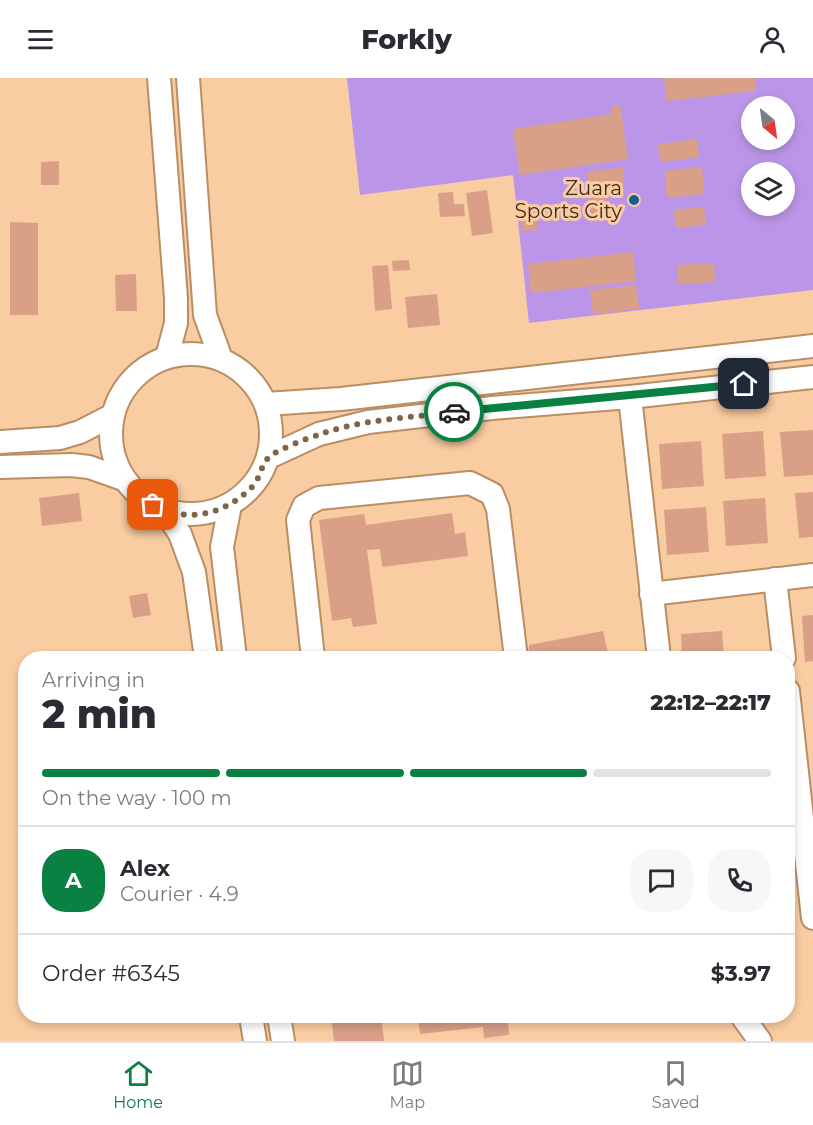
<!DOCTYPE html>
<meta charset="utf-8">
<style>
body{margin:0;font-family:Montserrat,sans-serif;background:#f7f7f7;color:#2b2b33;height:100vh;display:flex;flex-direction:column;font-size:22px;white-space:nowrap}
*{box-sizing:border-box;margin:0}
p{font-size:20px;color:#7c7c81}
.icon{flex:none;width:33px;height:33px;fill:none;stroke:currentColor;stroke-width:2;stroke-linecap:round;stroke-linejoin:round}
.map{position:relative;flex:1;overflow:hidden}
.details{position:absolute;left:18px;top:573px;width:777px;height:372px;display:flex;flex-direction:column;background:#fff;border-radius:24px;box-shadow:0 3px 9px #0003}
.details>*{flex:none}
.needle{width:39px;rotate:151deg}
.tools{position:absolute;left:741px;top:18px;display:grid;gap:12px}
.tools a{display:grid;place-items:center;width:54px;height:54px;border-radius:50%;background:#fff;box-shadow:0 3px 9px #0003;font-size:30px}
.pin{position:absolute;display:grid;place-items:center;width:51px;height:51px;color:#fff;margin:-26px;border-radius:12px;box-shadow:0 3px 9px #0006}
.courier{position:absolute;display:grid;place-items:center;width:60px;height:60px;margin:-30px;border:4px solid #0b8043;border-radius:50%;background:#fff;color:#222;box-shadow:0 2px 8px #0007}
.head em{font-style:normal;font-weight:800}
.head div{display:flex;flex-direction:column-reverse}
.head{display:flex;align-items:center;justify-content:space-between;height:102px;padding:0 24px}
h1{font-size:39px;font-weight:800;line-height:45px}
.bar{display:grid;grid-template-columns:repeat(4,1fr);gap:9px 6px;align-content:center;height:72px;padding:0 24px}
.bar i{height:8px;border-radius:4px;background:#e1e1e2}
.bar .current{background:#0b8043}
.bar p{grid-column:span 4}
.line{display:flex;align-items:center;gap:15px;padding:0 24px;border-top:2px solid #e1e1e2}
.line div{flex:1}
.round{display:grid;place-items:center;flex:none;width:63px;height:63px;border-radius:24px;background:#f7f7f7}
header{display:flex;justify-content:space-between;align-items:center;height:78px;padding:0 24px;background:#fff;font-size:27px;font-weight:800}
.tab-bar{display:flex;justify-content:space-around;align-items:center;height:84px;border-top:2px solid #e1e1e2;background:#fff;font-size:16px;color:#7c7c81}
.tab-bar a{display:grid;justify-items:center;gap:3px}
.tab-bar .current{color:#0b8043}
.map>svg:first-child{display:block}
.green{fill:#bb96e8;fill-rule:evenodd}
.building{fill:#d9a087}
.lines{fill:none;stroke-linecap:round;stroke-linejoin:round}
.minor-casing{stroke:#ba8e65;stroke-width:26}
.minor{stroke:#fff;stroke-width:22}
.done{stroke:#7f644a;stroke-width:6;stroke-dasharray:0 10.8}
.route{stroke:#0b8043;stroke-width:8}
.poi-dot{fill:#146093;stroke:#facca1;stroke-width:2}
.labels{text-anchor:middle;stroke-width:6;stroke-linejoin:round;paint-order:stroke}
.poi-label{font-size:20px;fill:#3d2c1b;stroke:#facca1;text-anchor:end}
</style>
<header><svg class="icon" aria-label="menu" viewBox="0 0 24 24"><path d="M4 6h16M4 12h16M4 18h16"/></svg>Forkly<svg class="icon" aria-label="person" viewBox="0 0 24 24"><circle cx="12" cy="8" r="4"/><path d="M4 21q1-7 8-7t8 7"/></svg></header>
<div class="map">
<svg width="813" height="963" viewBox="0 0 813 963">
<rect width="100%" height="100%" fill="#facca1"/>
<!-- green -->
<path class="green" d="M347 0H813V212L529 245 513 97 360 117ZM752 28H784V62H752ZM752 94H784V128H752Z"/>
<!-- building -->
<g class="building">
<polygon points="664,0 755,0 756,13 666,23"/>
<polygon points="620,27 628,81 520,97 513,51 612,36 611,29"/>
<polygon points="697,61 699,79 661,84 658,66"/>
<polygon points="59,83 59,107 41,107 41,84"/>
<polygon points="702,89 704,116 667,120 665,93"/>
<polygon points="623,90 624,108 589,112 587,93"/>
<polygon points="487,112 493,155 472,158 466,115"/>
<polygon points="453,114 454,126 464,126 465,138 440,139 438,115"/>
<polygon points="605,116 607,135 592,137 589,117"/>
<polygon points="704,129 706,147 676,150 674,132"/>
<polygon points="537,130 537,152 522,153 522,131"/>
<polygon points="10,144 38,145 38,237 10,237"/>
<polygon points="633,174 636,203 531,215 528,186"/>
<polygon points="409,182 410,192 393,193 392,183"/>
<polygon points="714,185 715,204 678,206 678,187"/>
<polygon points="388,187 392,231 375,233 372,188"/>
<polygon points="136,196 137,233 116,233 115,197"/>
<polygon points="636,207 639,231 593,236 590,212"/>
<polygon points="437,216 440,247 408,250 405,219"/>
<polygon points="813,352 813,397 784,399 780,354"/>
<polygon points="763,353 766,398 725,401 722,356"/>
<polygon points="701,363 704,408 662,411 659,366"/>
<polygon points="813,414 813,459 799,460 795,415"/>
<polygon points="79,415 82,443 42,448 39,420"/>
<polygon points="765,420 768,465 726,468 723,423"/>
<polygon points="706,429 709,474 667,477 664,432"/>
<polygon points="452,435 455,456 465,454 468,478 382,489 380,471 367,472 377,546 353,549 351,540 332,543 319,442 364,436 366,447"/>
<polygon points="147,515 151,537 133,540 129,518"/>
<polygon points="813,537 813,583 805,584 802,538"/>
<polygon points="603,553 609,580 529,580 529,567"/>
<polygon points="722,553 724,580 682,580 681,556"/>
<polygon points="331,938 381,938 384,963 334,963"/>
<polygon points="418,938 514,938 514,942 508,943 509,957 484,960 483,949 420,956"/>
</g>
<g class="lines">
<!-- minor casing -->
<g class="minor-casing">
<g id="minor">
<polyline points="159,0 176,220 176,245 167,279"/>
<polyline points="188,0 205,237 221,281"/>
<circle cx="191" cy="356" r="80"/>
<polyline points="630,319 659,580"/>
<polyline points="266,326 341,321 813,268"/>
<polyline points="0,364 60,360 80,354 113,337"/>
<polyline points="269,379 319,356 368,344 492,330 630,319 813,299"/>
<polyline points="0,389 71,387 89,389 123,401"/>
<polyline points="230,427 222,469 235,580"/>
<polyline points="165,433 180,456 194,494 206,580"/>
<polyline points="775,501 784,580"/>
<polyline points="651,516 813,497"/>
<polyline points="313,580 298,442 304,428 319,420 470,405 492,416 498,431 516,580"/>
<polyline points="788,613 813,840"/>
<polyline points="251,938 255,963"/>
<polyline points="279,938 283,963"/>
<polyline points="742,938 760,963"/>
</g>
</g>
<!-- minor -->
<use href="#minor" class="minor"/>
</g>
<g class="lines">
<!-- done -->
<path class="done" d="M153 427C188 446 226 436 253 408 260 400 261 388 268 380 274 373 308 360 318 357 361 341 409 340 454 334"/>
<!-- route -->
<polyline class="route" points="454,334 744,306"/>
</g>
<!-- markers -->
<circle class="poi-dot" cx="634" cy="122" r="6"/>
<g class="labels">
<!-- poi labels -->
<g class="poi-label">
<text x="622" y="117">Zuara<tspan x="622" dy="23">Sports City</tspan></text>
</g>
</g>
</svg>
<div class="tools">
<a><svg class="needle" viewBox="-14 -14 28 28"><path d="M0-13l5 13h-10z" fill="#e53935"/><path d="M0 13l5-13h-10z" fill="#7c7c81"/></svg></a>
<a><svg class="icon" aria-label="layers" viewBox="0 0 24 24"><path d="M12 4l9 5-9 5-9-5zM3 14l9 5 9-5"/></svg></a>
</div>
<div class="pin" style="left:153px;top:427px;background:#ea580c"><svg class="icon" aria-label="bag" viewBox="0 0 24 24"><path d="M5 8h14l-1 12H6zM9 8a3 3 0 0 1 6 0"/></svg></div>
<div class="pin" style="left:744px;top:306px;background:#1f2937"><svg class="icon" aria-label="home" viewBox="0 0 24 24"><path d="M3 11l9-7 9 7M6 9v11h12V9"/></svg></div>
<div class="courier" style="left:454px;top:334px"><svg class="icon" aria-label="car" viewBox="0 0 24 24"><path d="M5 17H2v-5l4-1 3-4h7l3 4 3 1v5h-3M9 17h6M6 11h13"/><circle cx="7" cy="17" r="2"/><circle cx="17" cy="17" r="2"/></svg></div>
<section class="details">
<div class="head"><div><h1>2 min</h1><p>Arriving in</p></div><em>22:12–22:17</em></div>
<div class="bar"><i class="current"></i><i class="current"></i><i class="current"></i><i></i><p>On the way · 100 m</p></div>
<div class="line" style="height:108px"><b class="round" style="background:#0b8043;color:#fff">A</b><div><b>Alex</b><p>Courier · 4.9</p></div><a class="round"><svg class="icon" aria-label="chat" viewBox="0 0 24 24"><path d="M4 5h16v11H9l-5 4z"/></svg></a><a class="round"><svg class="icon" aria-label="phone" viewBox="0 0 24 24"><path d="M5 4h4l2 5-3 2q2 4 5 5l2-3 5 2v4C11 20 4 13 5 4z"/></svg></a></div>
<div class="line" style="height:78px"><div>Order #6345</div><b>$3.97</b></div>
</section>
</div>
<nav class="tab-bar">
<a class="current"><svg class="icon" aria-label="home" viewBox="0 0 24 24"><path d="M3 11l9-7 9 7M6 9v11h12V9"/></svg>Home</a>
<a><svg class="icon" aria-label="map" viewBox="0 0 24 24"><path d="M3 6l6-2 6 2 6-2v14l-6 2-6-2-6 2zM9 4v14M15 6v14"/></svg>Map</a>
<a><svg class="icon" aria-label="saved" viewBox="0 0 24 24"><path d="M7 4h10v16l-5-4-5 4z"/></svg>Saved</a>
</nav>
